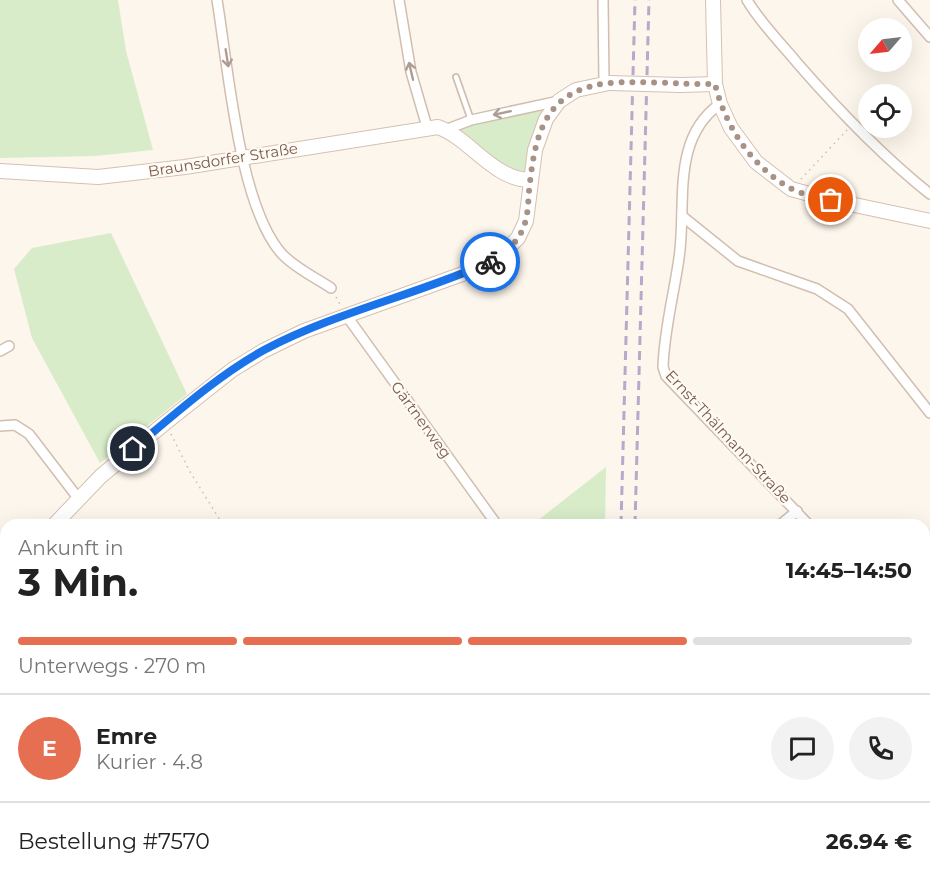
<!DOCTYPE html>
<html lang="de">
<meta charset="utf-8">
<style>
body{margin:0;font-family:Montserrat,sans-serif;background:#f2f2f2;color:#222;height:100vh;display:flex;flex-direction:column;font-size:22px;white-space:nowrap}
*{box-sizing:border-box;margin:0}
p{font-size:20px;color:#767676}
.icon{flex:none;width:33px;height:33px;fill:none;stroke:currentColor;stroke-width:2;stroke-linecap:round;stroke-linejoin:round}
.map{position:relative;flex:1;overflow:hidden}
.panel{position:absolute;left:0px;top:519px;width:930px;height:374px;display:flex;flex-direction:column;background:#fff;border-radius:18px 18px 0 0;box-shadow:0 6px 24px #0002}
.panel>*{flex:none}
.needle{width:39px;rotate:242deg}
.controls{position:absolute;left:858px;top:18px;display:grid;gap:12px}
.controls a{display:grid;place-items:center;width:54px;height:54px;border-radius:50%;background:#fff;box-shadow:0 6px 24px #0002;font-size:30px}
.pin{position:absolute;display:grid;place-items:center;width:51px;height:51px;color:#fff;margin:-26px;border:3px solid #fff;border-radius:50%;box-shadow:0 2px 6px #0007}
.courier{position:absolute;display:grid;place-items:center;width:60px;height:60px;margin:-30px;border:4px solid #1a73e8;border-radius:50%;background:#fff;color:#222;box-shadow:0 2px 8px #0007}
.overview em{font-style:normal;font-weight:700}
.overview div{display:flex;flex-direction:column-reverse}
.overview{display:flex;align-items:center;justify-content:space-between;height:102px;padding:0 18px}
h1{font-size:39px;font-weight:700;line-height:45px}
.bar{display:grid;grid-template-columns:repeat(4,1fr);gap:9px 6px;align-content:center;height:72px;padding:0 18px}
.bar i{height:8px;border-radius:4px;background:#e0e0e0}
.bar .current{background:#e76f51}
.bar p{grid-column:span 4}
.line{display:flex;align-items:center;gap:15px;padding:0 18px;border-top:2px solid #e0e0e0}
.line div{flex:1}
.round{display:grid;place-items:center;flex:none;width:63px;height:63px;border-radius:32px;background:#f2f2f2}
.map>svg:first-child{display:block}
.green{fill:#d8ecc9}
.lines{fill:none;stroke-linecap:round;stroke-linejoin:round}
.lane-casing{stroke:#d1beb0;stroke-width:8}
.street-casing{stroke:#d1beb0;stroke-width:12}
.secondary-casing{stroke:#d6c0b0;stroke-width:16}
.path{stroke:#d9b8a5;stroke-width:1.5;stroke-dasharray:1.5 4.5;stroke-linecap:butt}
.lane{stroke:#fff;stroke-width:4.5}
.street{stroke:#fff;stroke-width:9}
.secondary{stroke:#fff;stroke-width:14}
.rail{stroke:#b9a8c9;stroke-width:3;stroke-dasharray:9 6;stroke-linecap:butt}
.secondary-bridge-casing{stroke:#d6c0b0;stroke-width:16;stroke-linecap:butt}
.secondary-bridge{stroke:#fff;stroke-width:14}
.oneway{stroke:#af9d94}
.done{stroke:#a89285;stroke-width:6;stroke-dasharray:0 10.8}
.route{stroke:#1a73e8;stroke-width:8}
.labels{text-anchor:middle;stroke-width:4.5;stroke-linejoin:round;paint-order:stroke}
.street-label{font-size:15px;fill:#7a5c4d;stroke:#fffaf3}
</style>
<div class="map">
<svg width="930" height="892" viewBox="0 0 930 892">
<rect width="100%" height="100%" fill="#fdf6ec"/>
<!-- green -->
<g class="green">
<polygon points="0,0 118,0 126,51 153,150 95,156 0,158"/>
<polygon points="559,101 531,180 521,180 445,130"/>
<polygon points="111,233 187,394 100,463 32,338 14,269 32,248"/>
<polygon points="606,467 605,525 532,525"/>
<polygon points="107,887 277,886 280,892 99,892"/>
<polygon points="648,887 673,887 677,892 648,892"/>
<polygon points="683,887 901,887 896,892 685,892"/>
</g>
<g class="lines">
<!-- lane casing -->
<g class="lane-casing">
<g id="lane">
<polyline points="456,77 471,120"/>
<polyline points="0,737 6,747"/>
<polyline points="4,835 6,838"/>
</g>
</g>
<!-- street casing -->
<g class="street-casing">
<g id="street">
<path d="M217 0C228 66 239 207 282 254 295 268 316 278 331 288"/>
<polyline points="399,0 411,72 427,127"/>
<polyline points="603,0 604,83"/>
<path d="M747 0C761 24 782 44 799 65 840 112 881 155 930 194"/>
<polyline points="898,0 930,37"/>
<path d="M720 104C670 139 687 206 679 258 674 294 664 331 663 367L666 376 809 525"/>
<polyline points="445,130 471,120 559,101"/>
<polyline points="682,216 738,261 817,289 848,309 930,413"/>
<polyline points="346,315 497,525"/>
<polyline points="0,351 9,346"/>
<polyline points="0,426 15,425 29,434 78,498"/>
<polyline points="780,525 797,511"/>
<polyline points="924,659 930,666"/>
</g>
</g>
<!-- secondary casing -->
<g class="secondary-casing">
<g id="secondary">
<polyline points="713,0 715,84 720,104 731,128 756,162 791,189 831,200 930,221"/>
<polyline points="681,85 715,84"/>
<path d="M0 171 98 177 185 167 438 127C471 139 493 180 531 180"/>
<polyline points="54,525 101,476 165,423 232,370 263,351 304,331 468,272 500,256 518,238 526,221 535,150 546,119 559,101 576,90 609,83"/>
<polyline points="0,585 6,577"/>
</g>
</g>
<!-- path -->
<g class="path">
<polyline points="801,179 847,130"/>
<polyline points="336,297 341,306"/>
<polyline points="171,434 189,470 223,525"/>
<polyline points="681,886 683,892"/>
</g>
<!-- lane -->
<use href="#lane" class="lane"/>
<!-- street -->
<use href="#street" class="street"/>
<!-- secondary -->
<use href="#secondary" class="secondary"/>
<!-- rail -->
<g class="rail">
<polyline points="621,525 635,0"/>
<polyline points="635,525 649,0"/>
<polyline points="612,886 612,892"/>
<polyline points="626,892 626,886"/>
</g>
<!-- secondary-bridge casing -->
<g class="secondary-bridge-casing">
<polyline id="secondary-bridge" points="609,83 681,85"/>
</g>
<!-- secondary-bridge -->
<use href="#secondary-bridge" class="secondary-bridge"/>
</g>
<!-- one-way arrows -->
<defs><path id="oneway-shaft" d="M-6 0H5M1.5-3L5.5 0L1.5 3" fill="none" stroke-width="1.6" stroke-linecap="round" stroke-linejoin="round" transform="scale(1.5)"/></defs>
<g class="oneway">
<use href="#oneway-shaft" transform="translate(227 58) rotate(81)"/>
<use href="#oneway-shaft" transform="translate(411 71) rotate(-103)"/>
<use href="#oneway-shaft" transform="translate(502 113) rotate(168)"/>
</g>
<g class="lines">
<!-- done -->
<path class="done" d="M490 262C503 255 515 245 522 231 528 218 528 205 529 191 534 145 540 99 592 86 623 78 681 85 715 84 725 126 752 167 790 188 803 195 818 197 831 200"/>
<!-- route -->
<path class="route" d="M133 449C174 415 217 376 264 350 336 312 416 295 490 262"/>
</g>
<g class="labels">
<!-- street labels -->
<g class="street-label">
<text transform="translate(223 160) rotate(-9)" y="5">Braunsdorfer Straße</text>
<text transform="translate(421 420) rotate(54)" y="5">Gärtnerweg</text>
<text transform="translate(728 437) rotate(47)" y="5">Ernst-Thälmann-Straße</text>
</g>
</g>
</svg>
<div class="controls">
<a><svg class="needle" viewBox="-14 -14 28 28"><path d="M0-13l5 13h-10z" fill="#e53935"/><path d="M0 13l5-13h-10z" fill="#767676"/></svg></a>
<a><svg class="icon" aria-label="locate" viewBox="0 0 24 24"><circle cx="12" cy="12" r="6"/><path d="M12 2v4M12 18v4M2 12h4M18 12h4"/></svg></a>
</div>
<div class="pin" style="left:831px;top:200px;background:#ea580c"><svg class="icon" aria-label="bag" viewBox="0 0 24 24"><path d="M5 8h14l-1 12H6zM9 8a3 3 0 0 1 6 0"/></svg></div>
<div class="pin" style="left:133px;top:449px;background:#1f2937"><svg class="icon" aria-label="home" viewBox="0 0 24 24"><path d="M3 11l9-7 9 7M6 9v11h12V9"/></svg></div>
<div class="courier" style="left:490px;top:262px"><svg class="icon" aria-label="bike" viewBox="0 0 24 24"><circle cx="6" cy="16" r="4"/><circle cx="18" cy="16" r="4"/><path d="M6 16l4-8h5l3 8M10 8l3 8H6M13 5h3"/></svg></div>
<section class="panel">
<div class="overview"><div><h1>3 Min.</h1><p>Ankunft in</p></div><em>14:45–14:50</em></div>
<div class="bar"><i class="current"></i><i class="current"></i><i class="current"></i><i></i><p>Unterwegs · 270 m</p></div>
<div class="line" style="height:108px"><b class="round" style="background:#e76f51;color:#fff">E</b><div><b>Emre</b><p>Kurier · 4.8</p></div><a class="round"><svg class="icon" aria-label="chat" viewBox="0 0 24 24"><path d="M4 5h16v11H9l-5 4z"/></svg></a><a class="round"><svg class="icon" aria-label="phone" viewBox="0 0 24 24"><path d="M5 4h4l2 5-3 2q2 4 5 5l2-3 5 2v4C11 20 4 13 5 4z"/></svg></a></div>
<div class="line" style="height:78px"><div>Bestellung #7570</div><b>26.94 €</b></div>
</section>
</div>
